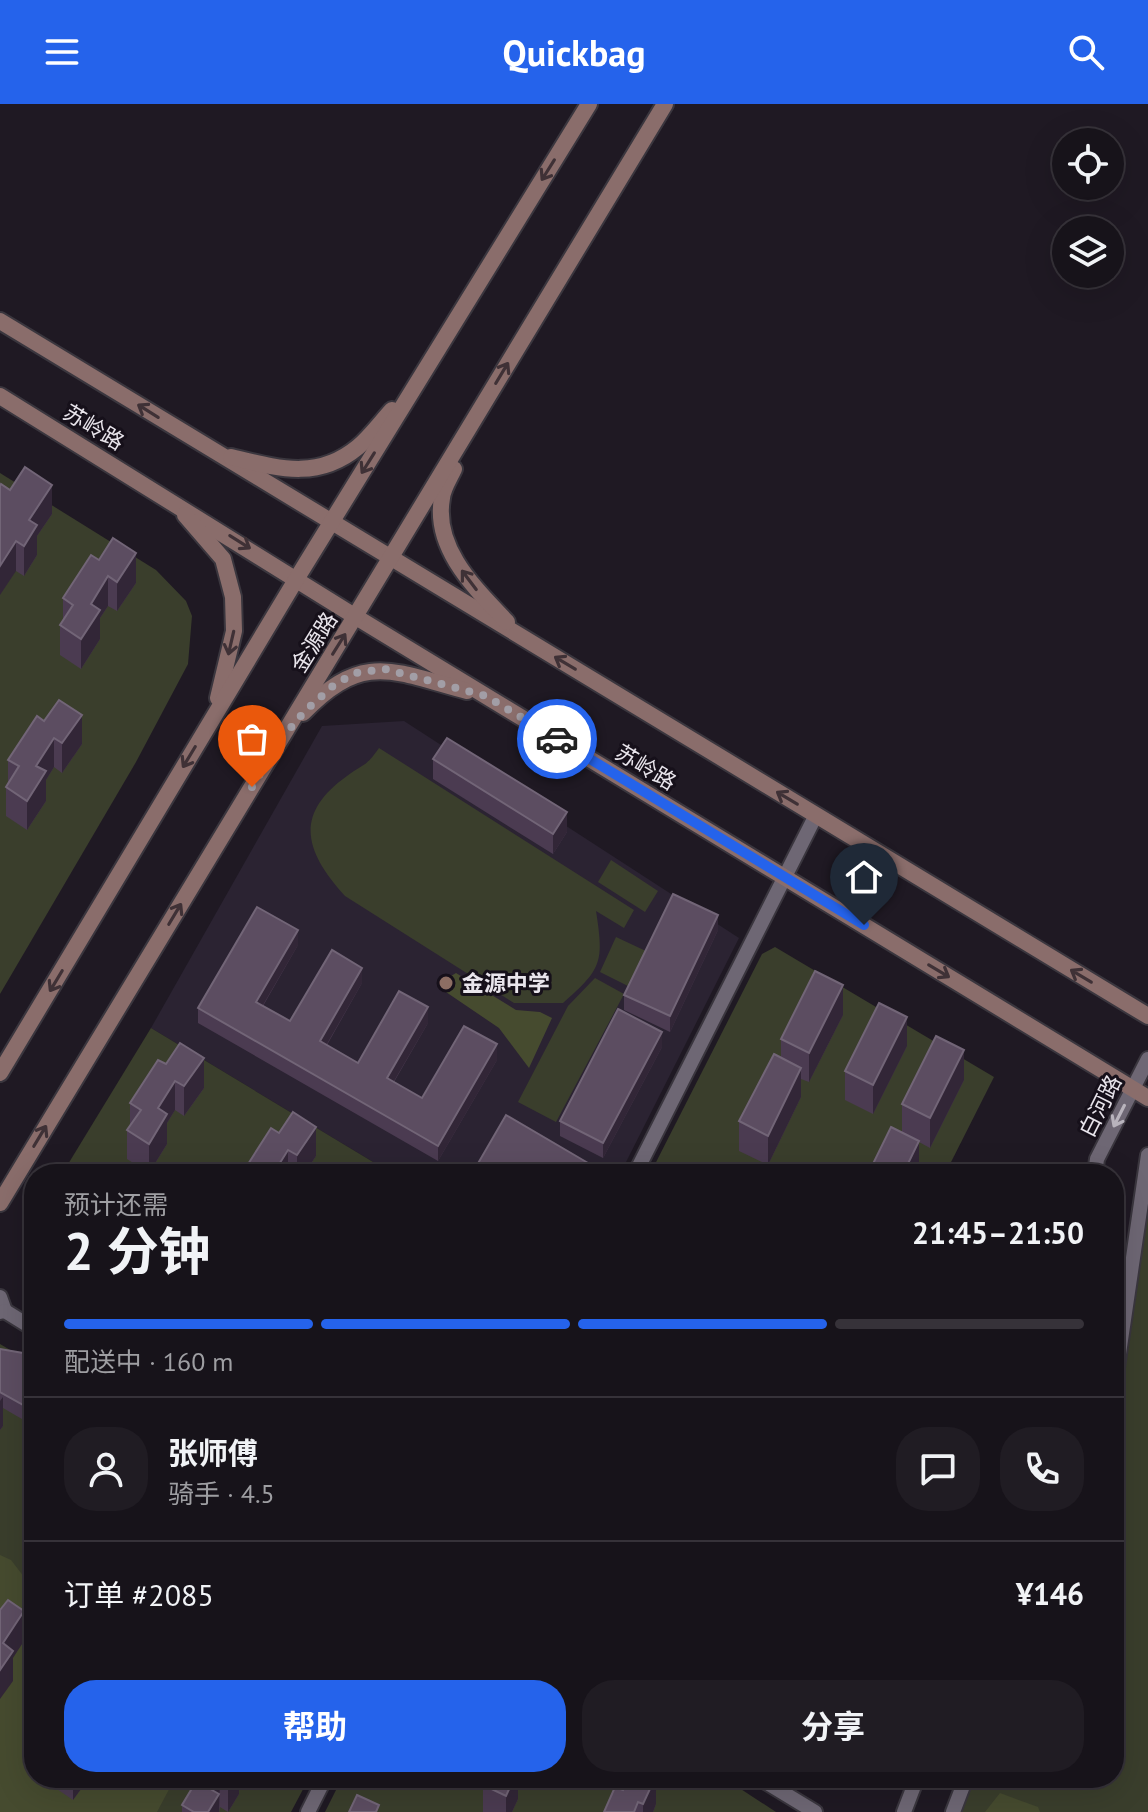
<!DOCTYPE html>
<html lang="zh">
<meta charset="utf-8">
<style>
body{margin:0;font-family:"PT Sans","Noto Sans SC",sans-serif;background:#201c23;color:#f1f3f6;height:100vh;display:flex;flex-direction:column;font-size:30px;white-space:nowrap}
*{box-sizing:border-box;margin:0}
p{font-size:26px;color:#9e9ea2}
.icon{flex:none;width:44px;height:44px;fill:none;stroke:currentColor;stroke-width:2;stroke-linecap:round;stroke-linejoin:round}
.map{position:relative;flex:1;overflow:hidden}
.panel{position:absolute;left:24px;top:1060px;width:1100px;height:624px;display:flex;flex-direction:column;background:#17131a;border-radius:32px;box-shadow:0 8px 32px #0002,0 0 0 2px #363239}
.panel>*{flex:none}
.buttons{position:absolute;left:1052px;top:24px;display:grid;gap:16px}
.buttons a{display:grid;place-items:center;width:72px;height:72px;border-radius:50%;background:#17131a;box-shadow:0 8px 32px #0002,0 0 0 2px #363239;font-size:40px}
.pin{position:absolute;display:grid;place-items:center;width:68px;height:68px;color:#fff;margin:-82px -34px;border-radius:50% 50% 50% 0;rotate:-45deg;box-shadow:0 0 8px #0007}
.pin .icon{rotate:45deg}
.courier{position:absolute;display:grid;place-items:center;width:80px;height:80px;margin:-40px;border:6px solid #2563eb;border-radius:50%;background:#fff;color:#222;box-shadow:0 2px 10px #0007}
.summary em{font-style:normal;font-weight:700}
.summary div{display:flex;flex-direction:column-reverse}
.summary{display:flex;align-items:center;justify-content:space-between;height:136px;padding:0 40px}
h1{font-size:52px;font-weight:700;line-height:60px}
.bar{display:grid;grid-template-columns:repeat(4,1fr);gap:12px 8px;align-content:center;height:96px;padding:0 40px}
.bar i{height:10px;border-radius:6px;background:#363239}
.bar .on{background:#2563eb}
.bar p{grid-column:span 4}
.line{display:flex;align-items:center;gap:20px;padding:0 40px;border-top:2px solid #363239}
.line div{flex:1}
.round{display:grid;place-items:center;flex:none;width:84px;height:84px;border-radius:32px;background:#201c23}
.action{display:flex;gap:16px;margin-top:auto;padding:16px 40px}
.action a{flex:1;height:92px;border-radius:32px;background:#2563eb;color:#fff;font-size:32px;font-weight:700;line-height:92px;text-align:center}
.action a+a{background:#201c23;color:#f1f3f6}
header{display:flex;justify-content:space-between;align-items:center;height:104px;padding:0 40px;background:#2563eb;color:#fff;font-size:36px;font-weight:700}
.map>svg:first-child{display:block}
.education{fill:#2b2332}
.green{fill:#3a3e2c}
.forest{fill:#464b2f}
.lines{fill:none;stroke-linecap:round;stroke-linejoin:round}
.tertiary-casing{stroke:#3a363e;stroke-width:18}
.secondary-casing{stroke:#3a363e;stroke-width:20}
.tertiary{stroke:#6e6774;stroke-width:14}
.secondary{stroke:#8a6d6b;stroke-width:16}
.wall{fill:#4b3b51}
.shaded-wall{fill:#322637}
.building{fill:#5c4d61;stroke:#726577;stroke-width:2}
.oneway{stroke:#3f3136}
.oneway2{stroke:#b8b3bc}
.done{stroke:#a29ea6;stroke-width:8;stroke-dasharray:0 14.4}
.route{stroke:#2563eb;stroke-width:10}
.education-dot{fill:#8d6e63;stroke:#16101a;stroke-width:3}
.labels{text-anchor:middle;stroke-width:6;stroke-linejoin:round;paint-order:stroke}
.street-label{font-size:22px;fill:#e9e5ec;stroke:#16101a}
.poi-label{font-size:22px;font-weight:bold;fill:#e9e5ec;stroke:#16101a;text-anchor:start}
</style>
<header><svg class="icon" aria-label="menu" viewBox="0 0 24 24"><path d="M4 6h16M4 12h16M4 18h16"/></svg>Quickbag<svg class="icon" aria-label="search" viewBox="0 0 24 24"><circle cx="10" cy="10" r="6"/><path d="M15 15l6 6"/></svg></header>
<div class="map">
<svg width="1148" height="1708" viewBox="0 0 1148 1708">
<rect width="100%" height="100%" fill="#1f1923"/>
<!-- education -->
<polygon class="education" points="404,617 739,834 620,1070 393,1070 151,924 322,622"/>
<!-- green -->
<g class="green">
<polygon points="0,369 156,466 186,497 192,512 188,560 136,658 0,890"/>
<path d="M379 644 634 806 624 824 596 807C604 858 602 865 563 899H514L345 792C306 749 292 711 347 672 364 659 365 664 379 644Z"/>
<polygon points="611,756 658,787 645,808 598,778"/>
<polygon points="616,833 648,848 630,883 600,868"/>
<polygon points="775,843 994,973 945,1070 650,1070 762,850"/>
<polygon points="595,874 624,890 556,1018 518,998 568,902"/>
<polygon points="151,924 393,1070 62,1070"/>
<polygon points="1148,1051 1148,1708 953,1708 966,1674 1114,1674 1114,1284"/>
<path d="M34 1115V1183L27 1178C21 1156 22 1135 34 1115Z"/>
<polygon points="0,1240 34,1260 34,1674 309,1674 291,1708 0,1708"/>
<polygon points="342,1674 724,1674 776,1708 325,1708"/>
</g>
<!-- forest -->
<g class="forest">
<polygon points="456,869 516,906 540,908 552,914 529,964 499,924 443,886 446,875"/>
<polygon points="0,1451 11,1456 34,1486 34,1674 175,1674 157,1708 0,1708"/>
<polygon points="1000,1689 1038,1703 1040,1708 985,1708"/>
</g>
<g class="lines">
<!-- tertiary casing -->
<g class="tertiary-casing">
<g id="tertiary">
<polyline points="635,1070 816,711"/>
<polyline points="1095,1070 1097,1055 1148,955"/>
<polyline points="0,1193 5,1207 0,1208"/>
<polyline points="5,1207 34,1225"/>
<polyline points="1114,1284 1148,1051"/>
<polyline points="759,1674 815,1708"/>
<polyline points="308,1708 325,1674"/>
<polyline points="904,1708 917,1674"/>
<polyline points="953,1708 966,1674"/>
</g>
</g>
<!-- secondary casing -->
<g class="secondary-casing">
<g id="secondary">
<polyline points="0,217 1148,912"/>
<polyline points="0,292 356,513 1148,994"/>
<path d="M231 353C277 364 317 377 358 343 370 333 381 318 392 306"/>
<path d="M454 365C450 374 443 384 442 394 433 445 476 485 507 518"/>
<polyline points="185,411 223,455 233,493 234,527 218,594"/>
<path d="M303 609C363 547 392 567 467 587"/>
<polyline points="0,969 297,474 589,0"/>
<polyline points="0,1099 665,0"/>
</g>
</g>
<!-- tertiary -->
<use href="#tertiary" class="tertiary"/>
<!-- secondary -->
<use href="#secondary" class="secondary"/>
</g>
<!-- wall -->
<g class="wall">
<polygon points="0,382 52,410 37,432 37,451 24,472 16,467"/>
<polygon points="91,451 136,479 117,507 108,502 100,514 100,535 81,565 60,551 60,521 63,517 63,494"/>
<polygon points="44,617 82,640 62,669 54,663 46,676 46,697 27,726 6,712 6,683 8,678 8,656"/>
<polygon points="433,655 567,728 553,750 433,675"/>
<polygon points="718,826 670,928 624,906 624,891"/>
<polygon points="298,841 263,902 290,917 362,879 327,941 358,959 428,919 394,978 422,994 497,956 438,1057 198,919 198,904"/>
<polygon points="843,911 809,978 801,975 801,993 768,1061 739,1047 739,1017 781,953 781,935"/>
<polygon points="907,942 873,1010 845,996 845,967"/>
<polygon points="662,943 603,1054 560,1032 560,1017"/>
<polygon points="158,956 204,984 184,1012 175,1006 167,1019 167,1040 149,1069 127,1055 127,1026 130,1021 130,999"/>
<polygon points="964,976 930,1044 919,1038 919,1066 902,1028 902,1000"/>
<polygon points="271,1024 316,1052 304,1070 243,1070 243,1068"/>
<polygon points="0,1245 34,1256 34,1322 3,1304 3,1322 0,1326"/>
<polygon points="34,1432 34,1470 30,1468 30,1438"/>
<polygon points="57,1674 89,1674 73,1696 57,1685"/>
<polygon points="191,1674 247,1674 244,1678 239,1675 239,1690 228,1708 220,1703 219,1708 182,1708 182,1701 191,1687"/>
<polygon points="486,1674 528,1674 525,1682 518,1679 518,1695 512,1708 483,1708 483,1681"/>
<polygon points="656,1674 656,1700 653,1708 604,1708 623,1686"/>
</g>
<!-- shaded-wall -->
<g class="shaded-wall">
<polygon points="52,381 52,410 37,432 37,451 24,472 24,442 29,416"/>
<polygon points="16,437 16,467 0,491 0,462"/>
<polygon points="136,449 136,479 117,507 117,478"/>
<polygon points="108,472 108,502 100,514 100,535 81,565 81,535 91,500"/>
<polygon points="82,611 82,640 62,669 62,639"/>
<polygon points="54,634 54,663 46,676 46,697 27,726 27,697 36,662"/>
<polygon points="567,708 567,728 553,750 553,730"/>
<polygon points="718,811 718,826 670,928 670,912"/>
<polygon points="298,826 298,841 256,913 256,898"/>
<polygon points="362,864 362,879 320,952 320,937"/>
<polygon points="843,881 843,911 809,978 809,949"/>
<polygon points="428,903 428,919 387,989 387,974"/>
<polygon points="907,913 907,942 873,1010 873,981"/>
<polygon points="662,928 662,943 603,1054 603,1039"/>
<polygon points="497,940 497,956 438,1057 438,1042"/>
<polygon points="964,946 964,976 930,1044 930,1014"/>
<polygon points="204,954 204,984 184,1012 184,982"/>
<polygon points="801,964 801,993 768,1061 768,1032"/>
<polygon points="175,977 175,1006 167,1019 167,1040 149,1069 149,1040 158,1004"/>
<polygon points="316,1023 316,1052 304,1070 297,1070 297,1051"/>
<polygon points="919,1037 919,1066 917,1070 903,1070"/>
<polygon points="288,1046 288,1070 273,1070"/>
<polygon points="588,1059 588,1070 581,1070"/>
<polygon points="3,1293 3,1322 0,1326 0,1297"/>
<polygon points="24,1507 24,1537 13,1554 13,1577 0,1595 0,1566 3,1539"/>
<polygon points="73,1674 89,1674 73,1696"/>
<polygon points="220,1674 219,1708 208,1708 212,1686"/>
<polygon points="231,1674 239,1674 239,1690 228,1708 228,1679"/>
<polygon points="510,1674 518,1674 518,1695 512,1708 506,1708 506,1692"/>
<polygon points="655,1674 656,1674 656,1700 653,1708 643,1708 643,1700"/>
</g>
<!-- building -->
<g class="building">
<polygon points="25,363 52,381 29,416 37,421 24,442 16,437 0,462 0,382 1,380 10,386"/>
<polygon points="113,434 136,449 117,478 108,472 91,500 100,506 81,535 60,521 73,501 63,494 91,451 99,456"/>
<polygon points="59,596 82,611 62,639 54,634 36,662 46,667 27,697 6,683 19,662 8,656 37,612 44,617"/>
<polygon points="447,634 567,708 553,730 433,655"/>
<polygon points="673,790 718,811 670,912 624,891"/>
<polygon points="257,803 298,826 256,898 290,917 332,846 362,864 320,937 358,959 399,887 428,903 387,974 422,994 464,922 497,940 438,1042 198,904"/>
<polygon points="815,867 843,881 809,949 781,935"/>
<polygon points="879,899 907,913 873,981 845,967"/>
<polygon points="618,905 662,928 603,1039 560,1017"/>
<polygon points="936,932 964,946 930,1014 902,1000"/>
<polygon points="180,939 204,954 184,982 175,977 158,1004 167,1010 149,1040 127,1026 141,1006 130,999 158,956 166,960"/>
<polygon points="774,950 801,964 768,1032 739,1017"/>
<polygon points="293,1008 316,1023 297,1051 288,1046 273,1070 247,1070 243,1068 271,1024 279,1029"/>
<polygon points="506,1011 588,1059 581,1070 477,1070 473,1068"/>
<polygon points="891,1023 919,1037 903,1070 868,1070"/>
<polygon points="112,1064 121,1070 108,1070"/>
<polygon points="405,1065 414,1070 402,1070"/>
<polygon points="0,1245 23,1249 34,1256 34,1307 0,1288"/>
<polygon points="8,1496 24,1507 3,1539 13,1547 0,1566 0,1506"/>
<polygon points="194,1674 220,1674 212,1686 219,1690 208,1708 194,1708 182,1701 197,1676"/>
<polygon points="220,1674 231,1674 228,1679"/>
<polygon points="486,1674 514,1674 506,1692 483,1681"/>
<polygon points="628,1674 655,1674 643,1700 638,1698 634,1708 604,1708 615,1683 623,1686"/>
<polygon points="357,1691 379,1701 376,1708 349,1708"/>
</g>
<!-- one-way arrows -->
<defs><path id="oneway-shaft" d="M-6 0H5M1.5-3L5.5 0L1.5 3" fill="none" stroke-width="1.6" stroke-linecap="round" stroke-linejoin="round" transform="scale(2)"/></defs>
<g class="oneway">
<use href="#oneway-shaft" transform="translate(548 66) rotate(122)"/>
<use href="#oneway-shaft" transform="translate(502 269) rotate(-59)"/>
<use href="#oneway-shaft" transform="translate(148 307) rotate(-148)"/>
<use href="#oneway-shaft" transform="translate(368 359) rotate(122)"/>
<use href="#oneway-shaft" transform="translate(240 438) rotate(32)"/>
<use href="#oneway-shaft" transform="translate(469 476) rotate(-127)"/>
<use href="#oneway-shaft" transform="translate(231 539) rotate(103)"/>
<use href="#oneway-shaft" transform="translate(339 540) rotate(-58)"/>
<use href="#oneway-shaft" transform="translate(565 559) rotate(-149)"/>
<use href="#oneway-shaft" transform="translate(189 653) rotate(121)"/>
<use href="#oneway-shaft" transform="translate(787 694) rotate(-149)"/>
<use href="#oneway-shaft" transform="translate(175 810) rotate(-59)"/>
<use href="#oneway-shaft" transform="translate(939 867) rotate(31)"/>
<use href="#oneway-shaft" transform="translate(1081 872) rotate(-149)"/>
<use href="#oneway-shaft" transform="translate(56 877) rotate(121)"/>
<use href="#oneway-shaft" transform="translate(40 1032) rotate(-59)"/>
</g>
<use class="oneway2" href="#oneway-shaft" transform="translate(1119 1012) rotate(117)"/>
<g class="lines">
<!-- done -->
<polyline class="done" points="252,683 281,635 305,607 334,581 355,569 385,565 486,592 557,635"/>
<!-- route -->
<polyline class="route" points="557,635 864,821"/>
</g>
<!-- markers -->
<circle class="education-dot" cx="446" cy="879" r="8"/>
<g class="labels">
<!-- street labels -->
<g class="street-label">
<text transform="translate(94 323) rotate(31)" y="8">苏岭路</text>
<text transform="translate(314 538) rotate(-58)" y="8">金源路</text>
<text transform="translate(646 663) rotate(31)" y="8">苏岭路</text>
<text transform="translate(1100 1002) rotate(-63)" y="8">白河路</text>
</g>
<!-- poi labels -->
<g class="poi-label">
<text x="462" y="887">金源中学</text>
</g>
</g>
</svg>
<div class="buttons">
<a><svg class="icon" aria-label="locate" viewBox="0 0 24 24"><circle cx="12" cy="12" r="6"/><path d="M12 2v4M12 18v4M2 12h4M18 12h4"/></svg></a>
<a><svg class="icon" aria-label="layers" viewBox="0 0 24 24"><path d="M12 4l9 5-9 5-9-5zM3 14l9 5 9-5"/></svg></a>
</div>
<div class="pin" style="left:252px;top:683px;background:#ea580c"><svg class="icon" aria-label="bag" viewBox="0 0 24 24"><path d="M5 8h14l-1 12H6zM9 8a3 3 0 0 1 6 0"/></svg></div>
<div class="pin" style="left:864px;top:821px;background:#1f2937"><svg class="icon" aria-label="home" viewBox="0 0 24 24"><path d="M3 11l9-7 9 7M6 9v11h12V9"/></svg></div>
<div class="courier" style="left:557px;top:635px"><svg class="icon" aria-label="car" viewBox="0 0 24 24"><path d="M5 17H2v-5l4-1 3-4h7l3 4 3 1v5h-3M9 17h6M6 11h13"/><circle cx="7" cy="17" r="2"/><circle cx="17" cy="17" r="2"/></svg></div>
<section class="panel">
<div class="summary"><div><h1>2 分钟</h1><p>预计还需</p></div><em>21:45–21:50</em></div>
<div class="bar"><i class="on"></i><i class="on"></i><i class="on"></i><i></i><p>配送中 · 160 m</p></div>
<div class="line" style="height:144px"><a class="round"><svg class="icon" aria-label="person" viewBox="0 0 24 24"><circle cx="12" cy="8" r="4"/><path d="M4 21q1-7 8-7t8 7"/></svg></a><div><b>张师傅</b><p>骑手 · 4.5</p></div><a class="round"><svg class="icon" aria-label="chat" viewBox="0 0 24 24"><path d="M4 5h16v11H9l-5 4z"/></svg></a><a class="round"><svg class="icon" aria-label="phone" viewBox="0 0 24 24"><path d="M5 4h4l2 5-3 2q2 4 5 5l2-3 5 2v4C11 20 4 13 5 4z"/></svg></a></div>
<div class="line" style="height:104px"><div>订单 #2085</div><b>¥146</b></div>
<div class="action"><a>帮助</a><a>分享</a></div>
</section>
</div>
